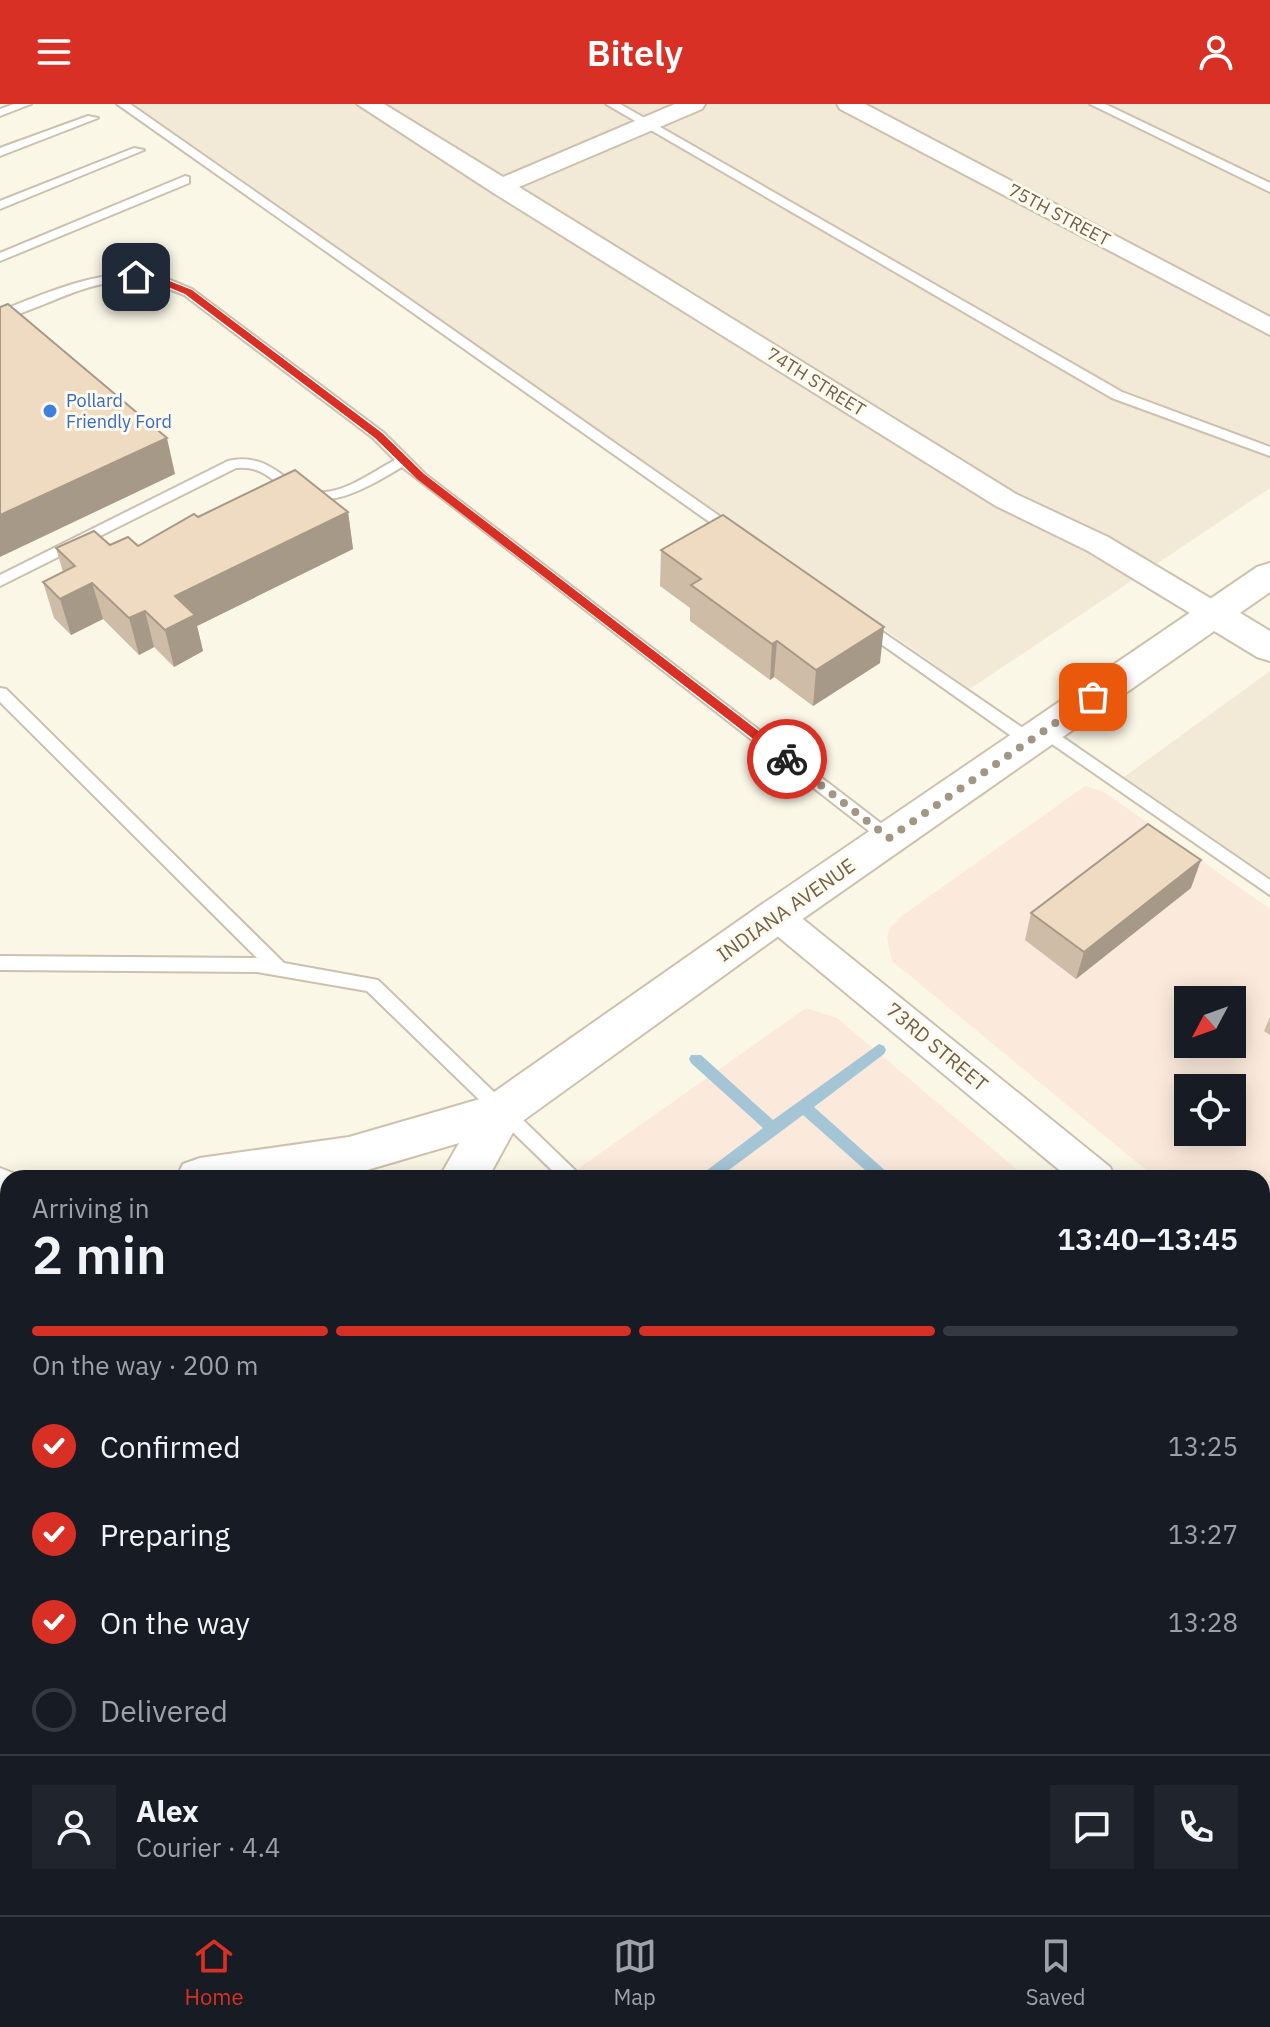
<!DOCTYPE html>
<meta charset="utf-8">
<style>
body{margin:0;font-family:"IBM Plex Sans",sans-serif;background:#20242c;color:#f1f3f6;height:100vh;display:flex;flex-direction:column;font-size:30px;white-space:nowrap}
*{box-sizing:border-box;margin:0}
p{font-size:26px;color:#9ea1a6}
.icon{flex:none;width:44px;height:44px;fill:none;stroke:currentColor;stroke-width:2;stroke-linecap:round;stroke-linejoin:round}
.map{position:relative;flex:1;overflow:hidden}
.panel{position:absolute;left:0px;top:1066px;width:1270px;height:746px;display:flex;flex-direction:column;background:#171b24;border-radius:24px 24px 0 0;box-shadow:0 4px 20px #0003}
.panel>*{flex:none}
.needle{width:52px;rotate:229deg}
.fabs{position:absolute;left:1174px;top:882px;display:grid;gap:16px}
.fabs a{display:grid;place-items:center;width:72px;height:72px;border-radius:0px;background:#171b24;box-shadow:0 4px 20px #0003;font-size:40px}
.pin{position:absolute;display:grid;place-items:center;width:68px;height:68px;color:#fff;margin:-34px;border-radius:16px;box-shadow:0 4px 12px #0006}
.courier{position:absolute;display:grid;place-items:center;width:80px;height:80px;margin:-40px;border:6px solid #d93025;border-radius:50%;background:#fff;color:#222;box-shadow:0 2px 10px #0007}
.overview em{font-style:normal;font-weight:600}
.overview div{display:flex;flex-direction:column-reverse}
.overview{display:flex;align-items:center;justify-content:space-between;height:136px;padding:0 32px}
h1{font-size:52px;font-weight:600;line-height:60px}
.bar{display:grid;grid-template-columns:repeat(4,1fr);gap:12px 8px;align-content:center;height:96px;padding:0 32px}
.bar i{height:10px;border-radius:6px;background:#363941}
.bar .active{background:#d93025}
.bar p{grid-column:span 4}
.line{display:flex;align-items:center;gap:20px;padding:0 32px;border-top:2px solid #363941}
.line div{flex:1}
.round{display:grid;place-items:center;flex:none;width:84px;height:84px;border-radius:0px;background:#20242c}
ol{padding:0 32px;list-style:none}
li{display:flex;align-items:center;gap:24px;height:88px}
li p{margin-inline-start:auto}
li .icon{padding:8px;border-radius:50%;background:#d93025;color:#fff;stroke-width:4}
li:last-child{color:#9ea1a6}
li i{width:44px;height:44px;border:4px solid #363941;border-radius:50%}
header{display:flex;justify-content:space-between;align-items:center;height:104px;padding:0 32px;background:#d93025;color:#fff;font-size:36px;font-weight:600}
.tabs{display:flex;justify-content:space-around;align-items:center;height:112px;border-top:2px solid #363941;background:#171b24;font-size:22px;color:#9ea1a6}
.tabs a{display:grid;justify-items:center;gap:4px}
.tabs .active{color:#d93025}
.map>svg:first-child{display:block}
.residential{fill:#f2ead6}
.commercial{fill:#fbeadc;fill-rule:evenodd}
.lines{fill:none;stroke-linecap:round;stroke-linejoin:round}
.stream{fill:#a4c5d5;fill-rule:evenodd}
.service-casing{stroke:#ccc0ae;stroke-width:4}
.minor-casing{stroke:#ccc0ae;stroke-width:4}
.tertiary-casing{stroke:#ccc0ae;stroke-width:4}
.secondary-casing{stroke:#cfc2ac;stroke-width:4}
.service{fill:#fff;fill-rule:evenodd}
.minor{fill:#fff;fill-rule:evenodd}
.tertiary{fill:#fff;fill-rule:evenodd}
.secondary{fill:#fff;fill-rule:evenodd}
.wall{fill:#cebca6}
.shaded-wall{fill:#a79987}
.building{fill:#efdbc1;stroke:#a79987;stroke-width:2}
.route{fill:#d93025}
.done{stroke:#a39683;stroke-width:8;stroke-dasharray:0 14.4}
.shop-dot{fill:#3f7fe0;stroke:#fefaee;stroke-width:3}
.labels{text-anchor:middle;stroke-width:6;stroke-linejoin:round;paint-order:stroke}
.far-street-label{font-size:18px;fill:#73614d;stroke:#fefaee}
.far-shop-label{font-size:18px;fill:#366cbe;stroke:#fefaee;text-anchor:start}
.street-label{font-size:20px;fill:#73614d;stroke:#fefaee}
</style>
<header><svg class="icon" aria-label="menu" viewBox="0 0 24 24"><path d="M4 6h16M4 12h16M4 18h16"/></svg>Bitely<svg class="icon" aria-label="person" viewBox="0 0 24 24"><circle cx="12" cy="8" r="4"/><path d="M4 21q1-7 8-7t8 7"/></svg></header>
<div class="map">
<svg width="1270" height="1811" viewBox="0 0 1270 1811">
<rect width="100%" height="100%" fill="#fbf7e7"/>
<!-- residential -->
<g class="residential">
<polygon points="132,0 1270,0 1270,384 970,585"/>
<polygon points="1270,567 1270,773 1124,673"/>
</g>
<!-- commercial -->
<g class="commercial">
<path d="M1085 682 1104 688 1270 805V1166L1262 1160V1074H1156L892 857 887 834 890 824 903 811ZM1188 896H1232V940H1188ZM1188 984H1232V1028H1188Z"/>
<polygon points="806,904 837,914 1027,1074 565,1074"/>
<polygon points="1262,1272 1270,1278 1270,1811 439,1811 435,1804 1262,1804"/>
</g>
<g class="lines">
<!-- stream -->
<g class="stream">
<polygon points="879,940 884,942 886,946 884,950 814,1003 889,1070 891,1074 874,1074 803,1011 718,1074 700,1074 702,1070 763,1024 691,959 689,955 691,951 701,951 773,1016"/>
<polygon points="1262,1400 1270,1404 1270,1423 1262,1419"/>
</g>
<!-- service casing -->
<g class="service-casing">
<g id="service">
<polygon points="14,0 31,0 0,12 0,5"/>
<polygon points="117,0 130,0 738,425 738,431 728,431"/>
<polygon points="606,0 620,0 1122,288 1270,343 1270,352 1112,294"/>
<polygon points="1090,0 1105,0 1270,79 1270,88"/>
<polygon points="88,12 98,14 0,52 0,44"/>
<polygon points="134,44 144,46 0,105 0,97"/>
<polygon points="185,72 189,73 189,79 0,157 0,149"/>
<path d="M134 169 163 173 192 185 383 328 425 370 895 730 897 734 895 738H883L402 363C364 385 322 413 281 382 266 370 256 362 236 364L0 482V471L228 357C277 346 289 393 326 388 351 385 374 367 395 356L373 334 184 191C107 157 70 196 0 216V207C44 190 86 171 134 169Z"/>
<polygon points="865,516 1036,633 1038,637 1036,641 1024,641 860,525 860,517"/>
<polygon points="0,584 6,585 284,859 378,876 583,1074 560,1074 367,887 257,868 0,866 0,852 257,854 0,598"/>
<polygon points="1045,621 1270,776 1270,791 1039,631 1037,627"/>
<polygon points="557,1804 584,1804 587,1811 560,1811"/>
<polygon points="632,1804 655,1804 656,1808 655,1811 629,1811"/>
<polygon points="751,1804 779,1804 776,1811 748,1811"/>
<polygon points="782,1804 809,1804 812,1811 785,1811"/>
<polygon points="1202,1804 1230,1804 1233,1811 1205,1811"/>
</g>
</g>
<!-- minor casing -->
<g class="minor-casing">
<g id="minor">
<polygon points="357,0 384,0 503,73 675,0 705,0 702,5 519,83 1016,390 1108,433 1225,503 1229,510 1225,517 1214,520 1203,517 1088,447 996,402 492,88"/>
<polygon points="837,0 865,0 1270,213 1270,231 840,5"/>
<polygon points="776,799 788,803 1110,1063 1115,1074 1069,1074 764,821 759,812 764,803"/>
<polygon points="1262,1192 1270,1195 1270,1234 1262,1231"/>
</g>
</g>
<!-- tertiary casing -->
<g class="tertiary-casing">
<polygon id="tertiary" points="1214,498 1227,501 1270,527 1270,557 1257,553 1201,519 1196,510 1201,501"/>
</g>
<!-- secondary casing -->
<g class="secondary-casing">
<g id="secondary">
<polygon points="1270,459 1270,488 791,823 517,1021 488,1074 439,1074 459,1039 367,1066 355,1074 176,1074 183,1060 200,1054 349,1033 487,993 761,801 1257,463"/>
<polygon points="0,1064 26,1074 8,1074 8,1105 0,1104"/>
<polygon points="8,1255 8,1354 0,1351 0,1258"/>
<polygon points="8,1384 8,1436 0,1439 0,1387"/>
<polygon points="8,1559 8,1615 0,1616 0,1560"/>
<polygon points="254,1804 315,1804 318,1811 257,1811"/>
</g>
</g>
<!-- service -->
<use href="#service" class="service"/>
<!-- minor -->
<use href="#minor" class="minor"/>
<!-- tertiary -->
<use href="#tertiary" class="tertiary"/>
<!-- secondary -->
<use href="#secondary" class="secondary"/>
</g>
<!-- wall -->
<g class="wall">
<polygon points="348,408 353,445 197,522 203,547 174,563 154,543 139,551 103,515 71,531 54,514 43,478 63,468 56,444 110,441 138,442 198,413"/>
<polygon points="661,446 880,559 813,602 774,573 770,576 690,517 690,504 660,482"/>
<polygon points="1191,784 1076,875 1025,836 1031,809"/>
<polygon points="1270,913 1270,931 1264,927"/>
<polygon points="641,1804 733,1804 739,1811 646,1811"/>
</g>
<!-- shaded-wall -->
<g class="shaded-wall">
<polygon points="167,334 175,370 0,453 0,411"/>
<polygon points="348,408 353,445 197,522 203,547 174,563 165,526 175,492"/>
<polygon points="92,479 103,515 71,531 60,495"/>
<polygon points="145,507 154,543 139,551 129,514"/>
<polygon points="884,523 880,559 813,602 816,566"/>
<polygon points="777,537 774,573 770,576 772,540"/>
<polygon points="1201,756 1191,784 1076,875 1084,848"/>
</g>
<!-- building -->
<g class="building">
<polygon points="8,200 167,334 0,411 0,203"/>
<polygon points="295,366 348,408 175,492 195,511 165,526 145,507 129,514 92,479 60,495 43,478 75,462 56,444 94,427 110,441 128,433 138,442 194,410 198,413"/>
<polygon points="723,411 884,523 816,566 777,537 772,540 691,481 701,475 661,446"/>
<polygon points="1148,720 1201,756 1084,848 1031,809"/>
<polygon points="1262,1477 1270,1484 1270,1710 1262,1719"/>
<polygon points="645,1804 733,1804 739,1811 651,1811"/>
</g>
<!-- route -->
<polygon class="route" points="136,171 159,173 192,186 382,329 424,370 791,652 791,658 783,658 417,375 375,334 185,190 154,177 133,175"/>
<g class="lines">
<!-- done -->
<polyline class="done" points="787,655 889,734 1093,593"/>
</g>
<!-- markers -->
<circle class="shop-dot" cx="50" cy="307" r="8"/>
<g class="labels">
<!-- far-street labels -->
<g class="far-street-label">
<text transform="translate(1059 111) rotate(28)" y="6">75TH STREET</text>
<text transform="translate(816 278) rotate(32)" y="6">74TH STREET</text>
</g>
<!-- far-shop labels -->
<g class="far-shop-label">
<text x="66" y="303">Pollard<tspan x="66" dy="21">Friendly Ford</tspan></text>
</g>
<!-- street labels -->
<g class="street-label">
<text transform="translate(786 806) rotate(-35)" y="7">INDIANA AVENUE</text>
<text transform="translate(937 943) rotate(40)" y="7">73RD STREET</text>
</g>
</g>
</svg>
<div class="fabs">
<a><svg class="needle" viewBox="-14 -14 28 28"><path d="M0-13l5 13h-10z" fill="#e53935"/><path d="M0 13l5-13h-10z" fill="#9ea1a6"/></svg></a>
<a><svg class="icon" aria-label="locate" viewBox="0 0 24 24"><circle cx="12" cy="12" r="6"/><path d="M12 2v4M12 18v4M2 12h4M18 12h4"/></svg></a>
</div>
<div class="pin" style="left:1093px;top:593px;background:#ea580c"><svg class="icon" aria-label="bag" viewBox="0 0 24 24"><path d="M5 8h14l-1 12H6zM9 8a3 3 0 0 1 6 0"/></svg></div>
<div class="pin" style="left:136px;top:173px;background:#1f2937"><svg class="icon" aria-label="home" viewBox="0 0 24 24"><path d="M3 11l9-7 9 7M6 9v11h12V9"/></svg></div>
<div class="courier" style="left:787px;top:655px"><svg class="icon" aria-label="bike" viewBox="0 0 24 24"><circle cx="6" cy="16" r="4"/><circle cx="18" cy="16" r="4"/><path d="M6 16l4-8h5l3 8M10 8l3 8H6M13 5h3"/></svg></div>
<section class="panel">
<div class="overview"><div><h1>2 min</h1><p>Arriving in</p></div><em>13:40–13:45</em></div>
<div class="bar"><i class="active"></i><i class="active"></i><i class="active"></i><i></i><p>On the way · 200 m</p></div>
<ol>
<li><svg class="icon" aria-label="check" viewBox="0 0 24 24"><path d="M5 12l5 5 9-10"/></svg>Confirmed<p>13:25</p></li>
<li><svg class="icon" aria-label="check" viewBox="0 0 24 24"><path d="M5 12l5 5 9-10"/></svg>Preparing<p>13:27</p></li>
<li><svg class="icon" aria-label="check" viewBox="0 0 24 24"><path d="M5 12l5 5 9-10"/></svg>On the way<p>13:28</p></li>
<li><i></i>Delivered</li>
</ol>
<div class="line" style="height:144px"><a class="round"><svg class="icon" aria-label="person" viewBox="0 0 24 24"><circle cx="12" cy="8" r="4"/><path d="M4 21q1-7 8-7t8 7"/></svg></a><div><b>Alex</b><p>Courier · 4.4</p></div><a class="round"><svg class="icon" aria-label="chat" viewBox="0 0 24 24"><path d="M4 5h16v11H9l-5 4z"/></svg></a><a class="round"><svg class="icon" aria-label="phone" viewBox="0 0 24 24"><path d="M5 4h4l2 5-3 2q2 4 5 5l2-3 5 2v4C11 20 4 13 5 4z"/></svg></a></div>
</section>
</div>
<nav class="tabs">
<a class="active"><svg class="icon" aria-label="home" viewBox="0 0 24 24"><path d="M3 11l9-7 9 7M6 9v11h12V9"/></svg>Home</a>
<a><svg class="icon" aria-label="map" viewBox="0 0 24 24"><path d="M3 6l6-2 6 2 6-2v14l-6 2-6-2-6 2zM9 4v14M15 6v14"/></svg>Map</a>
<a><svg class="icon" aria-label="saved" viewBox="0 0 24 24"><path d="M7 4h10v16l-5-4-5 4z"/></svg>Saved</a>
</nav>
